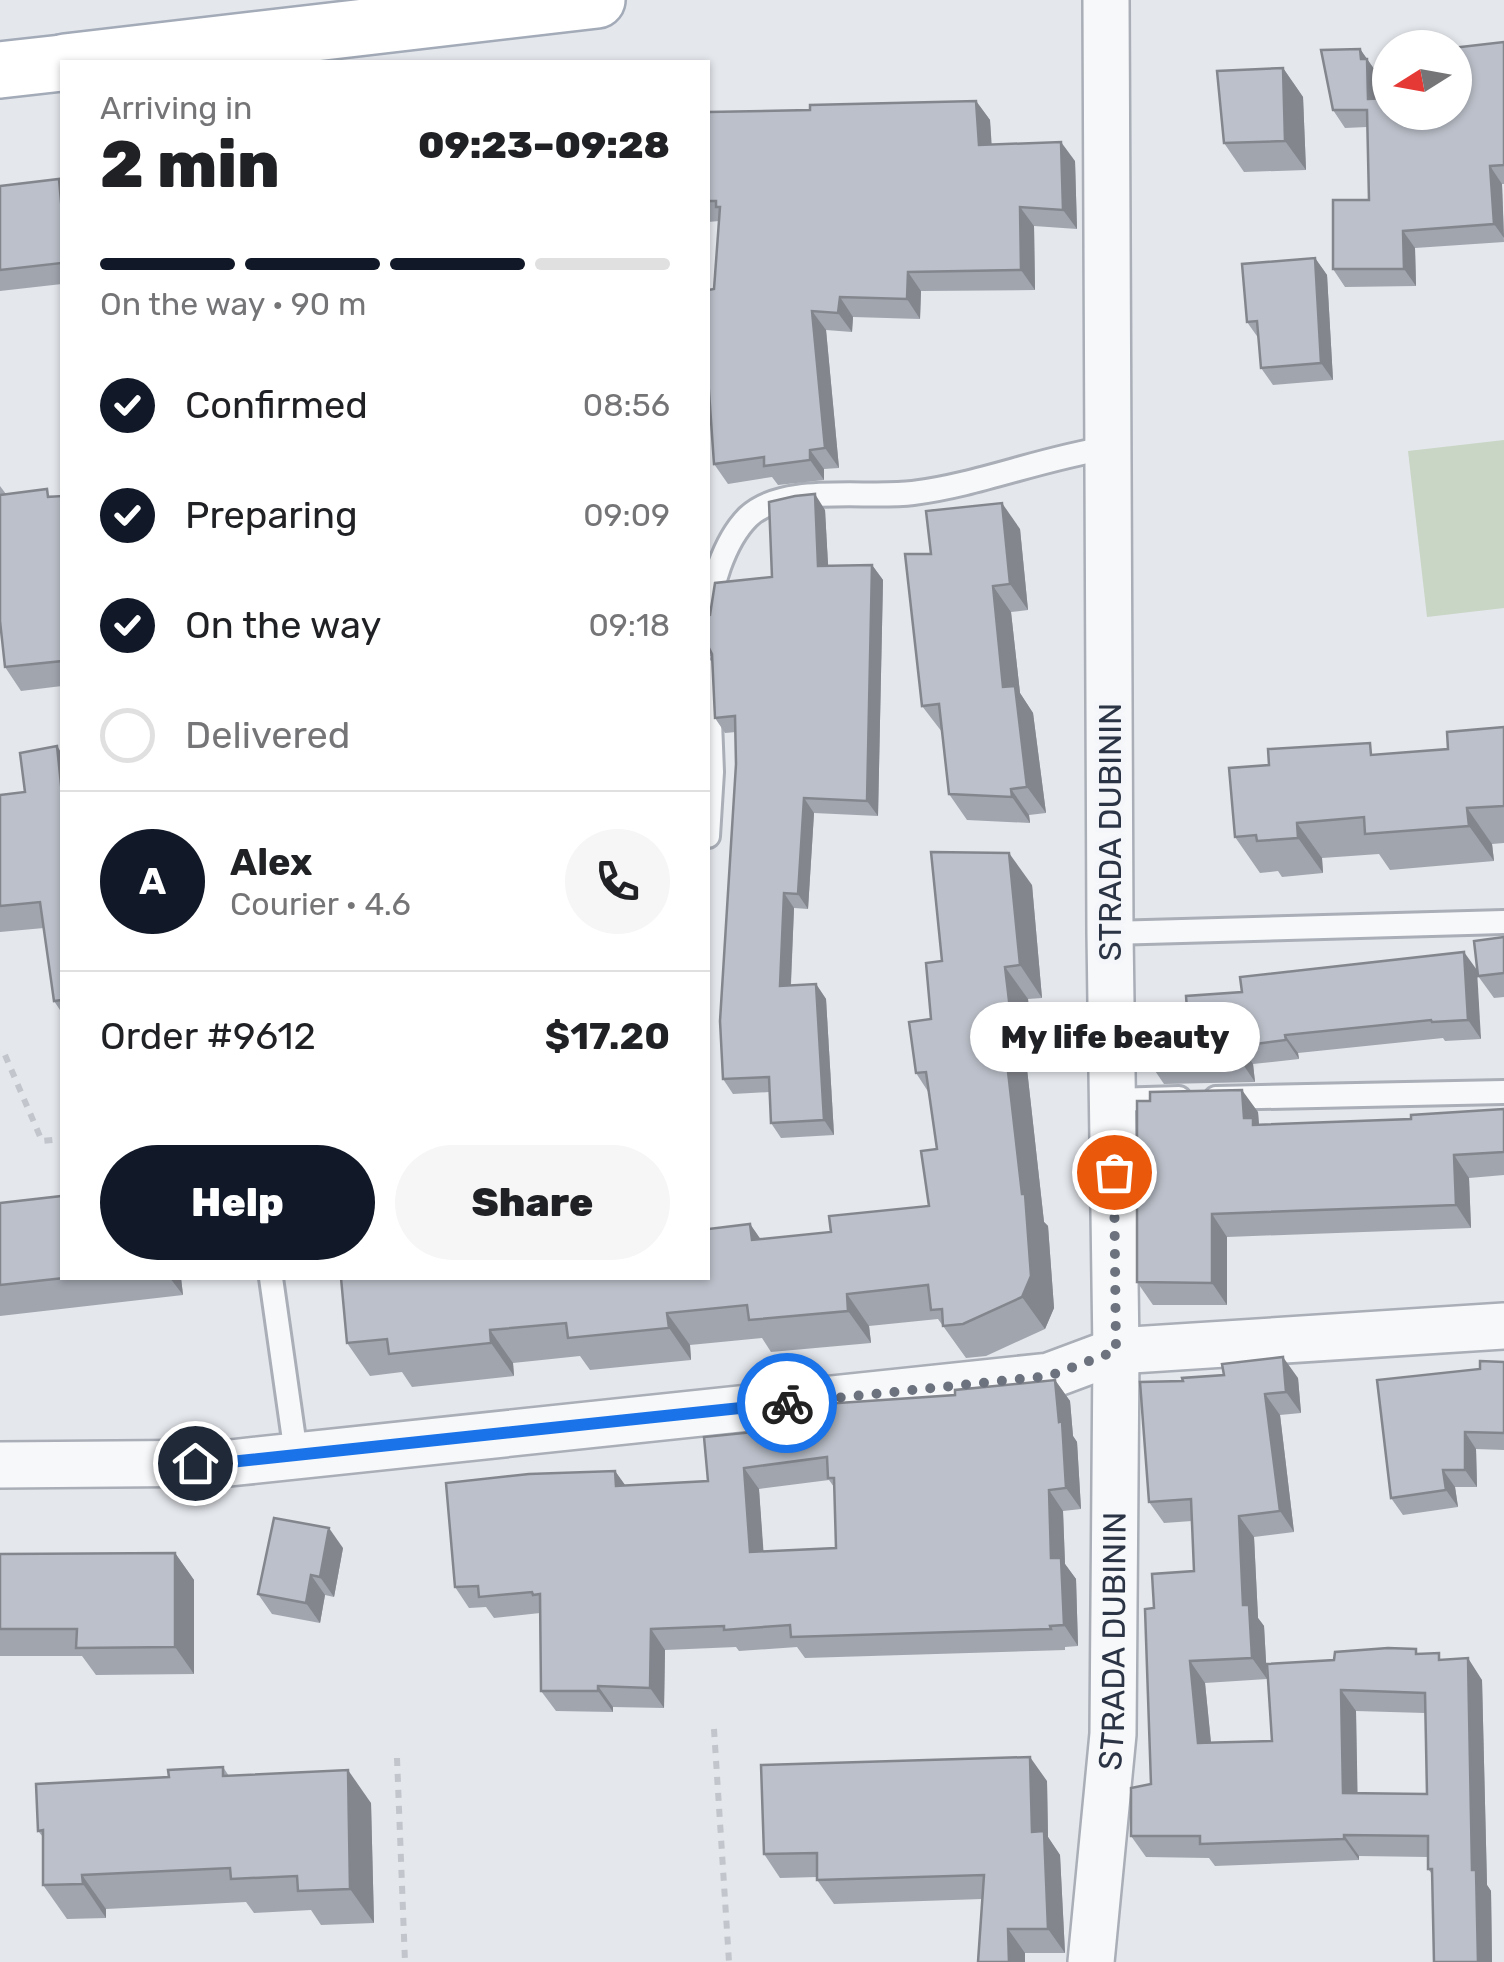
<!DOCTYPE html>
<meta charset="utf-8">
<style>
body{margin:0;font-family:Rubik,sans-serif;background:#f6f6f6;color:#202124;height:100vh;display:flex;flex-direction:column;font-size:38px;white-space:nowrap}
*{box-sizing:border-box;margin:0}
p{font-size:32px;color:#757577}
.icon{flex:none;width:55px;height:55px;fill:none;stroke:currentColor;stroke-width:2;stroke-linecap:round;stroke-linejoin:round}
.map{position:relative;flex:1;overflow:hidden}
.drawer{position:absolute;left:60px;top:60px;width:650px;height:1220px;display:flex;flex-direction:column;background:#fff;border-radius:0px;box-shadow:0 2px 8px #0004}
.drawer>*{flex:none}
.needle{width:65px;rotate:259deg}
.fabs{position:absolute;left:1372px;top:30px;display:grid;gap:20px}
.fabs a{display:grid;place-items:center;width:100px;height:100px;border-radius:50%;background:#fff;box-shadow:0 2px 8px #0004;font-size:50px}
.pin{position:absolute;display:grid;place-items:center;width:85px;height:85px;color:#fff;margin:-42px;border:5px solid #fff;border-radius:50%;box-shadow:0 2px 10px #0007}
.courier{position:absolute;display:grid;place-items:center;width:100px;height:100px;margin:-50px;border:8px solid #1a73e8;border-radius:50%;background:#fff;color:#222;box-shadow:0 2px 12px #0007}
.bubble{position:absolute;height:70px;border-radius:35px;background:#fff;box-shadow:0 2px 8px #0004;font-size:32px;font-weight:800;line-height:70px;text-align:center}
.overview em{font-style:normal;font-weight:800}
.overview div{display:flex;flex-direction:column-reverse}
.overview{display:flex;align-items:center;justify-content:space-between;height:170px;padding:0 40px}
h1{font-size:65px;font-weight:800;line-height:75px}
.bar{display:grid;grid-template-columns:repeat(4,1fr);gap:15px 10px;align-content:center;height:120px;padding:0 40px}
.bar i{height:12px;border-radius:8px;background:#e0e0e0}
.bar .on{background:#111827}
.bar p{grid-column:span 4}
.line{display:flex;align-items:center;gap:25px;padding:0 40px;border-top:2px solid #e0e0e0}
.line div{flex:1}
.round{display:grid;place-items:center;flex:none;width:105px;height:105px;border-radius:52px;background:#f6f6f6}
ol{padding:0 40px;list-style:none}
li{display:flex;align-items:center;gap:30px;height:110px}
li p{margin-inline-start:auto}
li .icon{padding:10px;border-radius:50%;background:#111827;color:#fff;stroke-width:4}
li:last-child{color:#757577}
li i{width:55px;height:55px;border:5px solid #e0e0e0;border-radius:50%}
.primary-button{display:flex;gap:20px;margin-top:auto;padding:20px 40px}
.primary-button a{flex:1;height:115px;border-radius:60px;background:#111827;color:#fff;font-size:40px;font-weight:800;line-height:115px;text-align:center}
.primary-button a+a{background:#f6f6f6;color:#202124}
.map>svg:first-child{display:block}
.pitch{fill:#c9d6c5}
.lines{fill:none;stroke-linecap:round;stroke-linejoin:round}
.service-casing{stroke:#a9aeb7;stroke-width:28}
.minor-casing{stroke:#a9aeb7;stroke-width:50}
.primary-casing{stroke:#a3abb8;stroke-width:60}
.path{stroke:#c2c5cb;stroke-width:6;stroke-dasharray:8 8;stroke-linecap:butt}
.service{stroke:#f7f8fa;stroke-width:22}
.minor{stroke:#f7f8fa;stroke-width:45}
.primary{stroke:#fff;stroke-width:55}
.wall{fill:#a1a5ae;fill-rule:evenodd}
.shaded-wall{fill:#83868d}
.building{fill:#bbc0ca;stroke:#83868d;stroke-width:2.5;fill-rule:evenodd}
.done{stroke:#6c737f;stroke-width:10;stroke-dasharray:0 18}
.route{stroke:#1a73e8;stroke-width:12}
.labels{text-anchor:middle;stroke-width:10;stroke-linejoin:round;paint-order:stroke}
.street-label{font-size:32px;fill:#2b3445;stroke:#f4f6f9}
</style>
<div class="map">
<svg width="1504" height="1962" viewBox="0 0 1504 1962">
<rect width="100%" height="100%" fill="#e4e7ec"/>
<!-- pitch -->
<polygon class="pitch" points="1504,440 1504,608 1427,617 1408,451"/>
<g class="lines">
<!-- service casing -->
<g class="service-casing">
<g id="service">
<path d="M708 622C709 589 724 541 748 517 783 483 867 499 913 493 978 485 1042 458 1108 448"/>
<polyline points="708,671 712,772 708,836"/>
<polyline points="1110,933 1504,922"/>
<polyline points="1216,1098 1504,1092"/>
<polyline points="1113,1100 1179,1098"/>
<polyline points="271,1278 296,1454"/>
</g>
</g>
<!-- minor casing -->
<g class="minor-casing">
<g id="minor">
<polyline points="0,1465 230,1463 1049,1376 1116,1351 1504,1326"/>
<path id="s1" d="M1091 1962 1113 1734 1116 1351 1110 933 1106 0"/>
</g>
</g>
<!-- primary casing -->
<g class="primary-casing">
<g id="primary">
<polyline points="65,62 597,0"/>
<polyline points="0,70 62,63"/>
</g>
</g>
<!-- path -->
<g class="path">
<polyline points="5,1055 42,1141 62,1139"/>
<polyline points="714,1729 729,1962"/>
<polyline points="397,1758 405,1962"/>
</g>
<!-- service -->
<use href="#service" class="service"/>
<!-- minor -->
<use href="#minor" class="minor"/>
<!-- primary -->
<use href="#primary" class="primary"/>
</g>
<!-- wall -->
<g class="wall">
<polygon points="1504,42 1504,184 1502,184 1504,242 1415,248 1416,286 1345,287 1333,269 1369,200 1367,127 1345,128 1333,110 1360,49 1379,76 1380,98 1455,112"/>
<polygon points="1283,68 1303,97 1306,170 1244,172 1224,143"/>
<polygon points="976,101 990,120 991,144 1075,161 1077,229 1034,226 1035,290 921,291 920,319 853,317 852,332 826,330 839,468 824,469 824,480 778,485 772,477 728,484 714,464 714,289 719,221 708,222 708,112 810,110"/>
<polygon points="62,184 62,284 0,291 0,186"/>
<polygon points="1315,258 1327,275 1333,380 1273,385 1261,368 1259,339 1247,322"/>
<polygon points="0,486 6,494 62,496 62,686 21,691 5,667 0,621"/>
<polygon points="825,510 828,566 872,565 883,580 878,816 814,813 808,909 794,908 791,985 816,984 826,999 834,1135 781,1138 771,1123 769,1092 733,1094 723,1079 736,764 736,732 725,733 715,718 712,658 708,654 708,616 772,577"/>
<polygon points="1020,529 1028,610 1011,612 1020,693 1033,713 1046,813 1029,815 1030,823 967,820 949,794 942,732 922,706 931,554"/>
<polygon points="1504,727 1504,843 1492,844 1494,861 1390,870 1379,854 1322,858 1323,873 1282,877 1278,871 1260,873 1235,837 1378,754 1448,749"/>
<polygon points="57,746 62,754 62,1013 54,1001 44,928 0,932 0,795 25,792"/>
<polygon points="1032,885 1042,998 1028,999 1032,1041 1024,1042 1044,1222 1048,1226 1054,1308 1045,1329 986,1356 966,1358 938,1319 869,1326 871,1343 771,1352 762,1338 690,1345 691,1360 590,1370 580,1356 513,1363 514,1376 412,1387 402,1372 370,1376 347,1343 708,1278 750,1224 760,1239 831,1232 929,1206 937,1149 929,1093 916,1073 931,1019 942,961"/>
<polygon points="1504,937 1504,997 1494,998 1478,976"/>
<polygon points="1464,952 1481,1039 1445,1041 1443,1038 1298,1053 1299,1059 1253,1064 1255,1082 1164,1084 1151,1065 1187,1009 1242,992"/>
<polygon points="1150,1101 1258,1112 1259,1125 1411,1119 1504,1109 1504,1175 1469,1178 1471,1228 1227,1237 1227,1305 1153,1305 1137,1282"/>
<polygon points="0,1203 62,1278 181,1278 183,1295 0,1316"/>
<polygon points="1504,1362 1504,1450 1476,1449 1477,1487 1455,1487 1458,1507 1403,1515 1391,1498 1480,1369"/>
<path d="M1298 1378 1301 1413 1280 1415 1294 1532 1254 1537 1258 1618 1264 1626 1267 1679 1205 1683 1211 1742 1272 1741 1334 1660 1419 1654 1444 1660 1482 1680 1487 1885 1491 1891 1492 1962H1434L1432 1874 1428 1869V1857L1359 1856V1860L1215 1866 1209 1858 1146 1857 1131 1836 1151 1784 1154 1608 1194 1571 1192 1521 1164 1523 1149 1502 1140 1382ZM1356 1711 1425 1713 1427 1794 1357 1793Z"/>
<path d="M1055 1380 1070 1401 1073 1436 1077 1442 1081 1509 1063 1511 1065 1564 1076 1579 1078 1646 1065 1647V1650L805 1658 797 1647 739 1651 736 1647 665 1650 664 1708 613 1707V1712L556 1711 541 1691 540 1613 494 1618 486 1607 469 1608 455 1587 615 1471 625 1485 708 1481 755 1432 955 1395ZM829 1480 834 1487 836 1548 763 1551 759 1489Z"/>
<polygon points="343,1548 334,1597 325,1595 320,1623 272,1614 258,1594"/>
<polygon points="175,1553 194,1580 194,1674 96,1675 82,1656 0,1656 0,1554"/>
<polygon points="223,1767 229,1776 371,1803 374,1923 321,1925 311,1910 254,1913 246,1902 106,1909 106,1918 67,1919 43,1885 43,1837 38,1831 169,1777"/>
<polygon points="1047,1781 1048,1837 1060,1855 1065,1953 1025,1953 1025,1962 978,1962 982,1899 834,1904 817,1880 817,1877 780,1878 764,1854"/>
</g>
<!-- shaded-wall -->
<g class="shaded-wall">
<polygon points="1360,49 1379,76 1380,116 1368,99"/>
<polygon points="1283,68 1303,97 1306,170 1285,141"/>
<polygon points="976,101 990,120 993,164 979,145"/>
<polygon points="1061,142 1075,161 1077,229 1063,210"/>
<polygon points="1490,166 1502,184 1504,238 1494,224"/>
<polygon points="1020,207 1034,226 1035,290 1021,270"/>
<polygon points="1403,231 1415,248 1416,286 1404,269"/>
<polygon points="1315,258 1327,275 1333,380 1321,363"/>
<polygon points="908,272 921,291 920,319 907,299"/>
<polygon points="840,297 853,317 852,332 838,313"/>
<polygon points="812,311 826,330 839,468 825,448"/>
<polygon points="810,450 824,469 824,480 810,460"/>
<polygon points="815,494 825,510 829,581 818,566"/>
<polygon points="1002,503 1020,529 1028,610 1010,584"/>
<polygon points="872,565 883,580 878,816 867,801"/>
<polygon points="993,586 1011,612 1020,693 1033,713 1046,813 1027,787 1003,687"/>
<polygon points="57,746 62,754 62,794"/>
<polygon points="1011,789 1029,815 1030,823 1012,797"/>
<polygon points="804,798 814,813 808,909 798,894"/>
<polygon points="1467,808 1492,844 1494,861 1469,826"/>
<polygon points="1297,823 1322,858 1323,873 1298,838"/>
<polygon points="1009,853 1032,885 1042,998 1020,965"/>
<polygon points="784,893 794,908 790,1001 780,986"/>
<polygon points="1464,952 1477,970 1481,1039 1468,1020"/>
<polygon points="1005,967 1028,999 1032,1041 1010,1009"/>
<polygon points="816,984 826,999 834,1135 824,1120"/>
<polygon points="1001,1010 1024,1042 1044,1222 1048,1226 1054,1308 1045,1329 1022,1297 1022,1194"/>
<polygon points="1285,1035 1298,1053 1299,1059 1286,1040"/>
<polygon points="1240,1046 1253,1064 1255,1082 1242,1063"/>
<polygon points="1242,1090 1258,1112 1259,1125 1269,1147 1244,1118"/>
<polygon points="1454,1155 1469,1178 1471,1228 1456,1205"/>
<polygon points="1212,1214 1227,1237 1227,1305 1212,1283"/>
<polygon points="750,1224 773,1257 752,1240"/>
<polygon points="170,1278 181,1278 183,1295"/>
<polygon points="847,1294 869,1326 871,1343 848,1311"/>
<polygon points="667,1313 690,1345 691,1360 669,1328"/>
<polygon points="490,1330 513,1363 514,1376 491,1343"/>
<polygon points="1283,1357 1298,1378 1301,1413 1286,1392"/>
<polygon points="1055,1380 1070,1401 1073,1436 1077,1442 1081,1509 1066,1488"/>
<polygon points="1265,1394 1280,1415 1294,1532 1280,1511"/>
<polygon points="1465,1432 1476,1449 1477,1487 1465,1470"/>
<polygon points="744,1468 759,1489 765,1572 750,1552"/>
<polygon points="1443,1470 1455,1487 1458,1507 1446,1490"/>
<polygon points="615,1471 630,1492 616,1486"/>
<polygon points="1049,1490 1063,1511 1065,1564 1076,1579 1078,1646 1064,1625 1051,1558"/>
<polygon points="1239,1516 1254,1537 1258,1618 1264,1626 1267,1679 1252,1658 1243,1605"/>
<polygon points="329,1528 343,1548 334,1597 320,1577"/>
<polygon points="175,1553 194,1580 194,1674 175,1647"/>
<polygon points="311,1575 325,1595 320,1623 306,1603"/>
<polygon points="651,1629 665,1650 664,1708 650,1688"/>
<polygon points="1468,1658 1482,1680 1487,1885 1491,1891 1492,1962 1478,1962 1472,1870"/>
<polygon points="1190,1661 1205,1683 1213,1764 1198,1743"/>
<polygon points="598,1686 613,1707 613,1712 598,1691"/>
<polygon points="1341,1690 1356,1711 1358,1815 1343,1793"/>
<polygon points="1030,1757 1047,1781 1048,1837 1060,1855 1065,1953 1048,1929 1032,1832"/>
<polygon points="348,1770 371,1803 374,1923 350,1889"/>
<polygon points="1344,1835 1359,1856 1359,1860 1344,1839"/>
<polygon points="82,1875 106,1909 106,1918 83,1884"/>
<polygon points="1008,1929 1025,1953 1025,1962 1009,1962"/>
</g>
<!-- building -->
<g class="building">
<polygon points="1504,42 1504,165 1490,166 1494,224 1403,231 1404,269 1333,269 1333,200 1369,200 1367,110 1333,110 1321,50 1360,49 1361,59 1367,59 1368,99 1390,98 1390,112 1455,112 1455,48 1452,48"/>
<polygon points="1283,68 1285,141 1224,143 1217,71"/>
<polygon points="976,101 979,145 1061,142 1063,210 1020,207 1021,270 908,272 907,299 840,297 838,313 812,311 825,448 810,450 810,460 764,466 764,457 714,464 708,377 708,290 714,289 720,207 716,207 716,201 708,201 708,112 810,110 810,105"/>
<polygon points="59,179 62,213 62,263 0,270 0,186"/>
<polygon points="1315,258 1321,363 1261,368 1257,321 1247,322 1242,264"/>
<polygon points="47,489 48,497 62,496 62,661 5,667 0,621 0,495"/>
<polygon points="815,494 818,566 872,565 867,801 804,798 798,894 784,893 780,986 816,984 824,1120 771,1123 769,1077 723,1079 720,1021 736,764 735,716 715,718 712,654 708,646 708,616 710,615 715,583 772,577 769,502 795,496"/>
<polygon points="1002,503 1010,584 993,586 1003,687 1015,686 1027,787 1011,789 1012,797 949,794 939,704 922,706 905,554 931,554 926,511"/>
<polygon points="1504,727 1504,806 1467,808 1469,826 1365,834 1364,817 1297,823 1298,838 1257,841 1256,835 1235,837 1229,768 1269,765 1268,749 1370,743 1371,755 1448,749 1447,732"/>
<polygon points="57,746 62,794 62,1000 54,1001 40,902 0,906 0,795 25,792 20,753"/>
<polygon points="931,852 1009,853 1020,965 1005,967 1010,1009 1001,1010 1022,1194 1025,1194 1031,1276 1022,1297 963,1324 943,1326 942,1309 931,1310 928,1285 847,1294 848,1311 749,1320 747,1305 667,1313 669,1328 568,1338 566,1323 490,1330 491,1343 389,1354 387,1339 347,1343 341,1278 708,1278 708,1229 750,1224 752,1240 831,1232 829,1216 929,1206 921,1151 937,1149 926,1072 916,1073 909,1022 931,1019 926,963 942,961"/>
<polygon points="1504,937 1504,973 1478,976 1474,941"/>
<polygon points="1464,952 1468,1020 1432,1022 1431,1020 1285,1035 1286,1040 1240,1046 1242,1063 1151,1065 1148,1011 1187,1009 1186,996 1242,992 1240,977"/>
<polygon points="1242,1090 1244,1118 1253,1118 1253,1125 1411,1119 1411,1115 1504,1109 1504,1152 1454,1155 1456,1205 1212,1214 1212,1283 1137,1282 1137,1101 1150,1101 1150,1092"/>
<polygon points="62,1196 62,1278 64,1278 0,1285 0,1203"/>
<path d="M1283 1357 1286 1392 1265 1394 1280 1511 1239 1516 1243 1605H1249L1252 1658 1190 1661 1198 1743 1272 1741 1267 1664 1334 1660 1335 1652 1388 1648 1416 1649V1654L1439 1653V1660L1468 1658 1472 1870H1476L1478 1962H1434L1432 1869H1428V1836L1344 1835V1839L1200 1844V1836H1131V1788L1151 1784 1145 1609 1154 1608 1152 1574 1194 1571 1191 1499 1149 1502 1140 1382 1183 1381 1182 1378 1224 1375 1222 1364ZM1341 1690 1425 1693 1427 1794 1343 1793Z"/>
<polygon points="1480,1361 1504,1362 1504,1433 1465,1432 1465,1470 1443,1470 1446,1490 1391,1498 1377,1380 1480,1369"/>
<path d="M1055 1380 1059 1422 1062 1421 1066 1488 1049 1490 1051 1558H1061L1064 1625 1050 1626 1051 1629 791 1637 790 1625 724 1630V1626L651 1629 650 1688 598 1686V1691H541L540 1594 533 1595 532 1592 479 1597 478 1586 455 1587 446 1483 529 1474 615 1471 616 1486 708 1481 704 1437 755 1432 753 1418 824 1404 955 1395V1390ZM827 1457 828 1478H834L836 1548 750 1552 744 1468Z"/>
<polygon points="274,1518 329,1528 320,1577 311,1575 306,1603 258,1594"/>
<polygon points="175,1553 175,1647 76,1648 77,1629 0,1629 0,1554"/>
<polygon points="1030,1757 1032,1832 1044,1831 1048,1929 1008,1929 1009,1962 978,1962 984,1875 817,1880 817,1853 764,1854 761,1765"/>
<polygon points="223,1767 223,1776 348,1770 350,1889 298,1891 297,1876 231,1879 230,1868 82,1875 83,1884 43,1885 43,1830 38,1831 36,1784 169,1777 168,1770"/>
</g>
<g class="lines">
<!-- done -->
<polyline class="done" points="787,1403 1049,1376 1116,1351 1114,1172"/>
<!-- route -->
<polyline class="route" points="195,1463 230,1462 787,1403"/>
</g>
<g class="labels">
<!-- street labels -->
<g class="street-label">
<text transform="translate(1110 832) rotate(-90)" y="11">STRADA DUBININ</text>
<text dy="11" stroke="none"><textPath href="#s1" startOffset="322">STRADA DUBININ</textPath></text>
</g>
</g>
</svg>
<div class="fabs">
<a><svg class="needle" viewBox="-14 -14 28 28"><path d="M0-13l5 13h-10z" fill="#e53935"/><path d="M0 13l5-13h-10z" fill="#757577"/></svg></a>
</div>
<div class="pin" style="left:1114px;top:1172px;background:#ea580c"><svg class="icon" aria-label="bag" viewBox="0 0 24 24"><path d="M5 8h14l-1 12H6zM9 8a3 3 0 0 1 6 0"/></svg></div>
<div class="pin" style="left:195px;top:1463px;background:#1f2937"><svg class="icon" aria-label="home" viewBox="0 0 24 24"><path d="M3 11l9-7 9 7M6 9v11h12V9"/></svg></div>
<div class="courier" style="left:787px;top:1403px"><svg class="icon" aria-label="bike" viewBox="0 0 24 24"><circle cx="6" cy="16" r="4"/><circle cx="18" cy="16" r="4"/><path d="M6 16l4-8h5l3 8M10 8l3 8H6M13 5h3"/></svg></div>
<div class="bubble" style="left:970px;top:1002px;width:290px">My life beauty</div>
<section class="drawer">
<div class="overview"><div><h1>2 min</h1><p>Arriving in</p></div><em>09:23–09:28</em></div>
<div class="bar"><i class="on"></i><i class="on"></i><i class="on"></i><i></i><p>On the way · 90 m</p></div>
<ol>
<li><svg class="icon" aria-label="check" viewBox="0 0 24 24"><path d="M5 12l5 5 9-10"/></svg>Confirmed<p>08:56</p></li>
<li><svg class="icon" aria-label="check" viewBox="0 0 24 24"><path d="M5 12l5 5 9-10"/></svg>Preparing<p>09:09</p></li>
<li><svg class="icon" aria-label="check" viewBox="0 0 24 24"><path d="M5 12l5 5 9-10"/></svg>On the way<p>09:18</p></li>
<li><i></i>Delivered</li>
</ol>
<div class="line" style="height:180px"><b class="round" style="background:#111827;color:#fff">A</b><div><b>Alex</b><p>Courier · 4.6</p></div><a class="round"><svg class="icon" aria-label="phone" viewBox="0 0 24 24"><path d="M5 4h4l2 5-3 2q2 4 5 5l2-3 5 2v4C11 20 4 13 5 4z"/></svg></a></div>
<div class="line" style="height:130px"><div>Order #9612</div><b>$17.20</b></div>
<div class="primary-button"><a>Help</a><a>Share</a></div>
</section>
</div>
